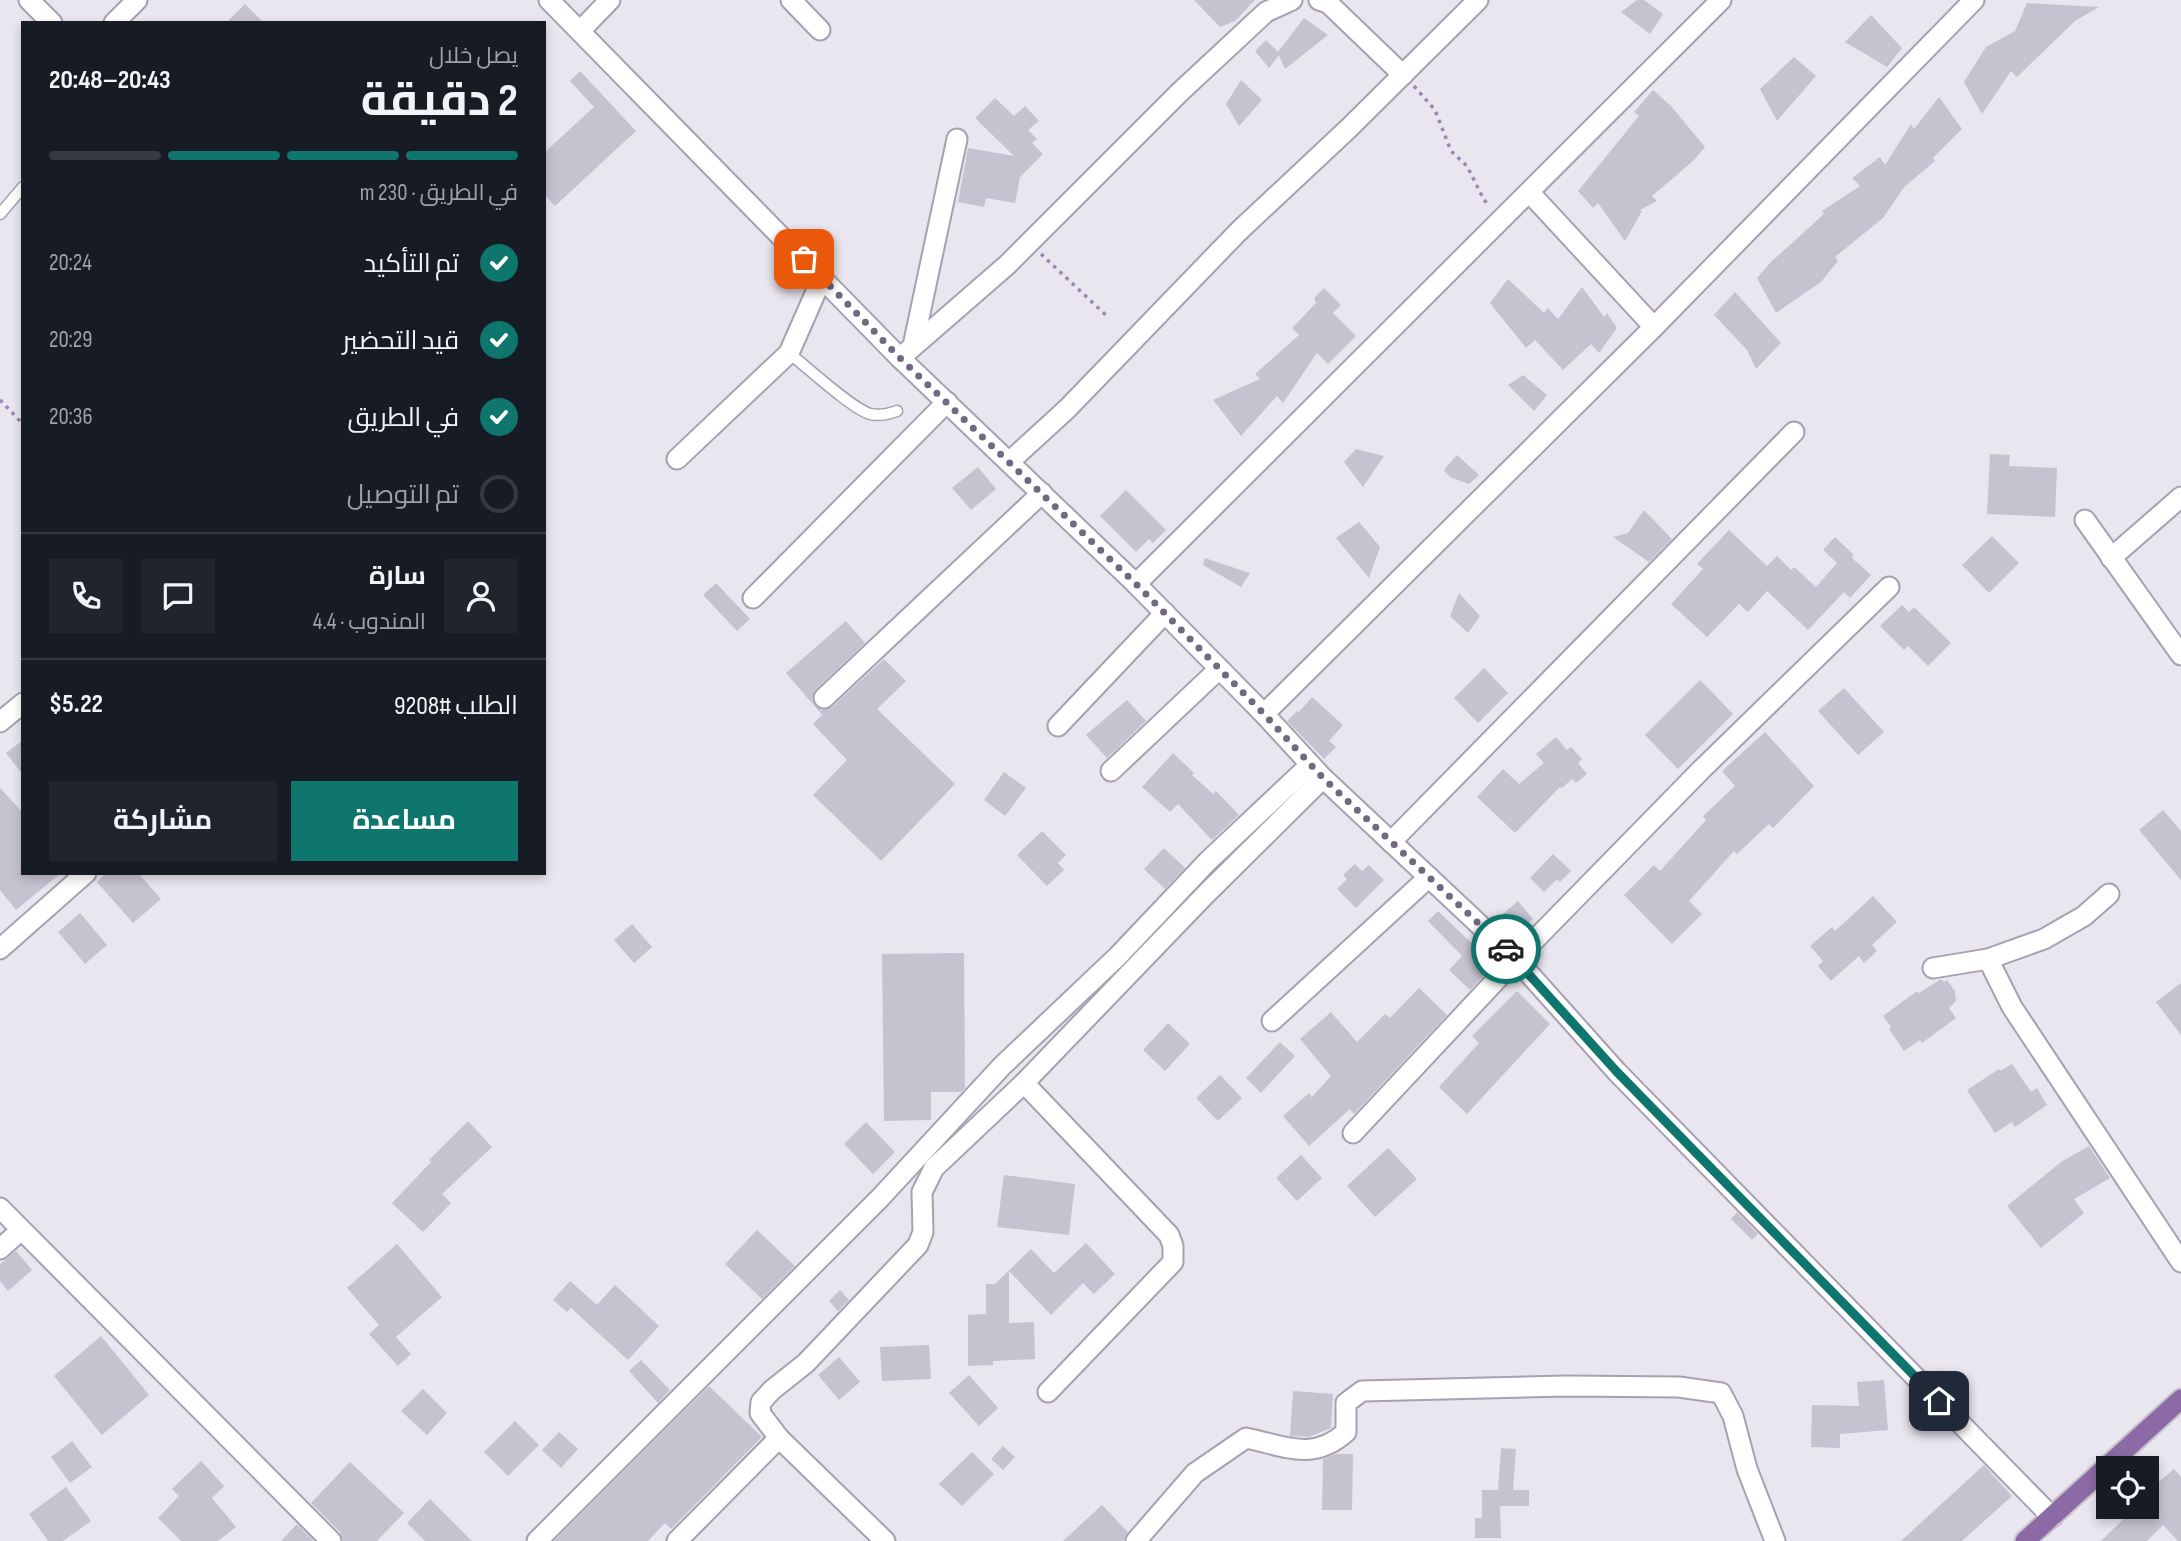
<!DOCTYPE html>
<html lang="ar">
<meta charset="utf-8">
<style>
body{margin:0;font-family:"Sofia Sans Condensed",Cairo,sans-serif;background:#20242c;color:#f1f3f6;direction:rtl;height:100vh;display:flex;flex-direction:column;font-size:26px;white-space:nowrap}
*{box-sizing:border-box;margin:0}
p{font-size:23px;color:#9ea1a6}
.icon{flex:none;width:38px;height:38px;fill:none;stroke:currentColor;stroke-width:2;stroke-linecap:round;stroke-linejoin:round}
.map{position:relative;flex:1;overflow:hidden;direction:ltr}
.drawer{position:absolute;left:21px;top:21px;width:525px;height:854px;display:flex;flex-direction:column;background:#171b24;border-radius:0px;box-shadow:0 4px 10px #0003;direction:rtl}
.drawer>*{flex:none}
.fabs{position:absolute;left:2096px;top:1456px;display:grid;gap:14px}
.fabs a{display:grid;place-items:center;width:63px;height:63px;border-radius:0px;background:#171b24;box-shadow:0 4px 10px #0003;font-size:35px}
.pin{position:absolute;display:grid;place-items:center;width:60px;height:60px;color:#fff;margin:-30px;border-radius:14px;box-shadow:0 4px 10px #0006}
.courier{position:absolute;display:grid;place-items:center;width:70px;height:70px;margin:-35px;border:5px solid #0f766e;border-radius:50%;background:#fff;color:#222;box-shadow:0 2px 9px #0007}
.headline em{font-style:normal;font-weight:700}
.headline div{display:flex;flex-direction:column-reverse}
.headline{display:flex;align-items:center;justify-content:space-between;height:119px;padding:0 28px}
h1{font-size:46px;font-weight:700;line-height:52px}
.bar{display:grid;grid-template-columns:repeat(4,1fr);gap:10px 7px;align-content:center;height:84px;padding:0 28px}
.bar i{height:9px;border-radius:5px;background:#363941}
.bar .current{background:#0f766e}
.bar p{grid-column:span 4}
.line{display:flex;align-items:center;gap:18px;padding:0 28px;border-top:2px solid #363941}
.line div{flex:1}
.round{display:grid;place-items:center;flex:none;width:74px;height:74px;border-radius:0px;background:#20242c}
ol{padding:0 28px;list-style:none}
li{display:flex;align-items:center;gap:21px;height:77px}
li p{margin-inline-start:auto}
li .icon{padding:7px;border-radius:50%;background:#0f766e;color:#fff;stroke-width:4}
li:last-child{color:#9ea1a6}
li i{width:38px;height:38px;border:4px solid #363941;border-radius:50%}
.button{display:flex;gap:14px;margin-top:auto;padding:14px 28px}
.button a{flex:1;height:80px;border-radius:0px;background:#0f766e;color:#fff;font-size:28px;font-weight:700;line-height:80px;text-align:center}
.button a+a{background:#20242c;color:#f1f3f6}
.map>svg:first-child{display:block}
.building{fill:#c7c2d0}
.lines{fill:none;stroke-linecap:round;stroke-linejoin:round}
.service-casing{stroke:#a8a0b1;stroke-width:13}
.minor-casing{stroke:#a8a0b1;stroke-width:23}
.primary-casing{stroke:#c6c2ca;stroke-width:23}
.path{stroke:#9c86b3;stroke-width:3.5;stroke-dasharray:3.5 5;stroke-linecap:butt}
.service{stroke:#fff;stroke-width:10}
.minor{stroke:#fff;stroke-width:19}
.primary{stroke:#8b6aa5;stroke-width:19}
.done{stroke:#73687f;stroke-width:7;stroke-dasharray:0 12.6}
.route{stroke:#0f766e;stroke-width:9}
</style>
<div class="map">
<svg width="2181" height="1541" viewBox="0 0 2181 1541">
<rect width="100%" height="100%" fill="#e9e6ef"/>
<!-- building -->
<g class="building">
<polygon points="1194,0 1255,0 1235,21 1220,27"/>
<polygon points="1637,0 1644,0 1663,14 1650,34 1621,12"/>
<polygon points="2027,3 2099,7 2075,21 2017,77 2011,71 1982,114 1964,82 1986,47 2015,31"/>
<polygon points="245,4 264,23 226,23"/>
<polygon points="1871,15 1902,48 1887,67 1845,42"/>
<polygon points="1304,18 1328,35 1285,69 1279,55 1269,68 1255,51 1266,40 1278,52"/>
<polygon points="1794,57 1816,76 1777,121 1760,89"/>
<polygon points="580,71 636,131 555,206 544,194 544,153 594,107 570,81"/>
<polygon points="1241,80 1262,100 1239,126 1226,104"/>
<polygon points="1653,90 1671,106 1705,147 1693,161 1652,196 1657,201 1640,210 1642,211 1625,241 1598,203 1593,208 1578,191 1639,116 1634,112"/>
<polygon points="1939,97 1962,129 1933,158 1935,161 1904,187 1883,218 1835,257 1838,261 1821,282 1776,313 1757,278 1771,262 1824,214 1822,211 1860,186 1852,178 1880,157 1885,165 1911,124 1914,129"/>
<polygon points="995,98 1014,116 1025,106 1039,121 1028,130 1037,139 1032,143 1043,154 1020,177 1015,203 986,198 984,207 958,202 968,148 1014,156 975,118"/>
<polygon points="1508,279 1544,313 1548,308 1558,319 1582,287 1604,317 1607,313 1617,328 1599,353 1591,344 1563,370 1535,340 1526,348 1490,303"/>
<polygon points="1324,288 1341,305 1333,313 1356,336 1328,364 1317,353 1283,403 1277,396 1241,436 1213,400 1260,379 1255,374 1299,335 1292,328 1316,303 1314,298"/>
<polygon points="1735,292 1781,343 1756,369 1747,350 1714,315"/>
<polygon points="1523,375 1547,395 1534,411 1508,385"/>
<polygon points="1356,449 1384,456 1363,487 1344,462"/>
<polygon points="1990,454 2010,455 2009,466 2057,468 2055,517 1987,514"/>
<polygon points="1457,455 1479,475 1469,484 1450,477 1444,470"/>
<polygon points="978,467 996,489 971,510 952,488"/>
<polygon points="1126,490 1166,530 1153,543 1149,539 1136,552 1100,516"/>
<polygon points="1644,510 1672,539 1649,562 1613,537 1628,533"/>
<polygon points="1359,522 1380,547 1369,578 1336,538"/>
<polygon points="1729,530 1767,566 1777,556 1791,570 1794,567 1816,587 1837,563 1823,550 1835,537 1853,554 1852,558 1871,575 1850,598 1844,592 1808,630 1767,591 1748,612 1739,604 1707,637 1671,604 1703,569 1697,564"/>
<polygon points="1992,536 2019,563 1989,593 1962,565"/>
<polygon points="1205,558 1250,573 1241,587 1203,565"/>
<polygon points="716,583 750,619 737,631 703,595"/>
<polygon points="1459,593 1480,616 1468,633 1450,616"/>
<polygon points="1902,605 1909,612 1914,607 1951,643 1928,666 1908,646 1904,650 1880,626"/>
<polygon points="846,621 865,643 815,690 812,700 815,706 821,710 832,707 884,659 906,681 877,709 955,784 881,861 813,795 847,760 813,724 822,715 786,673"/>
<polygon points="1484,668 1508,693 1478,723 1454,698"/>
<polygon points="1700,680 1733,714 1678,769 1645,735"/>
<polygon points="1844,688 1884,732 1858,755 1818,711"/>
<polygon points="1312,697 1343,725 1329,741 1336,747 1324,759 1287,721 1297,711 1299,712"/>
<polygon points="1127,700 1146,721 1107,758 1086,735"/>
<polygon points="1765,732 1814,786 1773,828 1769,824 1737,854 1734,851 1689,901 1702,914 1672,944 1624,895 1654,865 1660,871 1706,820 1703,816 1735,786 1722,771"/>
<polygon points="1556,737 1567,750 1571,747 1582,759 1578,763 1587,774 1576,783 1572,779 1562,788 1560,787 1515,833 1477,797 1503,769 1519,784 1544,763 1536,754"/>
<polygon points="23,740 23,775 6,753"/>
<polygon points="1173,753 1194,773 1192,775 1213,794 1216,791 1239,815 1212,840 1178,804 1170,812 1142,787"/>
<polygon points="1004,772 1026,788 1005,816 984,800"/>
<polygon points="0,788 23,813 23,873 61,873 16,910 0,890"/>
<polygon points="2163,810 2181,831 2181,880 2139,830"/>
<polygon points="1042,831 1066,855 1058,863 1064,870 1047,886 1017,855"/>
<polygon points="1164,848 1185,868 1165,889 1144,869"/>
<polygon points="1553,854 1571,871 1560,882 1557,879 1544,892 1530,878"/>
<polygon points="1355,864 1362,871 1369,865 1384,880 1356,908 1337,889 1347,879 1343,875"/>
<polygon points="106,873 138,873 161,899 133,923 97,882"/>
<polygon points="1873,896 1897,922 1872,945 1877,951 1864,963 1859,956 1831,981 1818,966 1823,961 1810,946 1832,927 1835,931"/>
<polygon points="1518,901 1533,919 1512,937 1497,919"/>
<polygon points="1438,911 1494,965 1470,990 1449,970 1462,956 1428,921"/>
<polygon points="80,913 107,945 85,964 58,932"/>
<polygon points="632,924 652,947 634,963 614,940"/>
<polygon points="964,953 965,1088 961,1092 931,1092 931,1120 884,1121 882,954"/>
<polygon points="1941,979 1944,982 1947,980 1955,991 1956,1001 1949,1008 1956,1018 1922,1043 1920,1040 1904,1051 1889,1029 1891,1027 1883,1016 1917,991 1919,993"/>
<polygon points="2181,983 2181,1035 2156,1002"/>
<polygon points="1419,988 1447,1015 1354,1114 1350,1109 1309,1146 1283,1116 1309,1093 1312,1097 1331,1076 1300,1039 1331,1012 1357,1042 1385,1014 1390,1018"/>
<polygon points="1517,991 1550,1024 1467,1114 1439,1087 1479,1043 1472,1036"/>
<polygon points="1168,1023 1190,1044 1165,1071 1143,1050"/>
<polygon points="1280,1042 1295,1056 1261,1093 1246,1078"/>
<polygon points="2012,1064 2031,1092 2037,1088 2047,1105 2015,1127 2012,1122 1995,1133 1967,1090 1999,1069 2000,1071"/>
<polygon points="1220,1075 1242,1098 1218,1121 1196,1098"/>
<polygon points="468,1121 492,1147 442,1194 451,1203 423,1232 392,1203 431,1162 429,1160"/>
<polygon points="866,1122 895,1152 873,1174 844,1144"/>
<polygon points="2089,1146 2110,1178 2074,1199 2084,1213 2041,1248 2007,1206 2061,1162"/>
<polygon points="1388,1148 1417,1179 1375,1217 1347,1186"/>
<polygon points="1301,1155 1322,1178 1297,1201 1276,1178"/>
<polygon points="1004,1175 1075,1184 1069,1235 997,1227"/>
<polygon points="1737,1212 1758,1234 1752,1240 1731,1219"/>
<polygon points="757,1230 795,1266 762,1299 725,1264"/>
<polygon points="1086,1243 1115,1274 1094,1294 1083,1283 1051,1315 1009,1271 1009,1323 1034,1322 1035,1359 993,1361 993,1365 968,1366 968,1315 986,1314 986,1284 995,1284 1031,1249 1054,1273"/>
<polygon points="397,1244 442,1297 396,1337 411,1354 398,1366 369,1334 379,1325 347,1288"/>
<polygon points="16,1251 32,1270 8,1291 0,1281 0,1264"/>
<polygon points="570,1281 597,1305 615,1285 659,1326 628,1360 571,1308 567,1312 553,1300"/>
<polygon points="840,1290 849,1300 838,1311 829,1301"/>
<polygon points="101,1336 149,1395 102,1435 54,1376"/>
<polygon points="929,1345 931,1379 882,1381 880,1347"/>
<polygon points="839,1357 860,1382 839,1400 818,1375"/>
<polygon points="641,1360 670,1390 658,1403 629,1371"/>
<polygon points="969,1375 998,1408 979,1426 949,1393"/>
<polygon points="1884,1380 1888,1430 1840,1434 1840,1448 1811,1447 1812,1405 1859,1406 1857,1382"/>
<polygon points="709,1386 762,1437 671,1529 665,1523 648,1541 554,1541"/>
<polygon points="423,1389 447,1413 427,1435 401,1411"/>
<polygon points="1293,1391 1333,1394 1331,1428 1309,1437 1290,1436"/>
<polygon points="515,1421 539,1445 508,1476 484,1452"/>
<polygon points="559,1432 578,1449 561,1468 542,1450"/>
<polygon points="72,1441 92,1467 70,1483 51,1457"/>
<polygon points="1003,1446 1015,1457 1003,1470 991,1459"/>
<polygon points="1501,1448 1516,1449 1513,1490 1529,1490 1529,1506 1500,1506 1501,1538 1475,1538 1475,1518 1482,1518 1482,1490 1498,1490"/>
<polygon points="972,1452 994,1474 962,1506 939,1484"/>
<polygon points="1336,1454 1353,1454 1352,1510 1322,1510 1323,1459"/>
<polygon points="201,1461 224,1486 212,1498 236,1527 218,1541 181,1541 158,1518 179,1496 172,1489"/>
<polygon points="350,1462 404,1513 377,1541 343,1541 340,1532 311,1503"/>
<polygon points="1984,1465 2012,1496 1962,1541 1901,1541"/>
<polygon points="2174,1469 2181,1477 2181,1541 2178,1541 2163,1525 2147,1541 2101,1541 2136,1507 2147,1507 2147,1496 2157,1487 2155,1485"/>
<polygon points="66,1487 91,1521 63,1541 48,1541 29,1514"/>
<polygon points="430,1499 472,1541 425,1541 407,1523"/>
<polygon points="1102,1505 1128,1532 1124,1541 1063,1541"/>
<polygon points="297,1524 314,1541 281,1541"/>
</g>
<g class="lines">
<!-- service casing -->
<g class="service-casing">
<g id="service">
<polyline points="0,214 23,187"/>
<path d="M789 353C807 367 851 408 870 414 879 416 889 414 897 411"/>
</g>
</g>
<!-- minor casing -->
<g class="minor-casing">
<g id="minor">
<polyline points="29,0 52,23"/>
<polyline points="549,0 900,358 1136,584 1264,714 1323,778 1516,959 1617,1072 2052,1517"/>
<polyline points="791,0 820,30"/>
<polyline points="1319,0 1328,3 1403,75"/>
<polyline points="114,23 137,0"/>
<polyline points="580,31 610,0"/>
<polyline points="1530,193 1654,327"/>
<polyline points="913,346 957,139"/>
<polyline points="900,358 1007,265 1180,92 1266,12 1292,0"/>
<polyline points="677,459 789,353 822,278"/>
<polyline points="1009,462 1067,409 1239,231 1349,128 1478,0"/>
<polyline points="2085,520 2181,655"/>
<polyline points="2111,558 2181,497"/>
<polyline points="1136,584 1721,0"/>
<polyline points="753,598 947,402"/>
<polyline points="824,698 1042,493"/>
<polyline points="1264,714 1654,327 1974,0"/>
<polyline points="0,722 23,703"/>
<polyline points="1058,726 1165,613"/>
<polyline points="1111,771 1219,669"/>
<polyline points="1391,842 1794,432"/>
<polyline points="0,949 86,873"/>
<polyline points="1988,959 2012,1007 2181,1262"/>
<polyline points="1933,968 1988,959 2044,939 2084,916 2109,894"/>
<polyline points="1272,1021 1429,877"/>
<polyline points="1024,1083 1169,1235 1173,1246 1173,1262 1048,1392"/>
<polyline points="1353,1133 1516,959 1701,770 1889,587"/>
<polyline points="0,1208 331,1541"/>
<polyline points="0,1249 21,1230"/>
<polyline points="779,1438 760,1413 761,1402 772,1390 806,1363 918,1245 923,1232 922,1192 934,1168 1024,1083 1205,895 1323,778"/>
<polyline points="537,1541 880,1198 1002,1066 1118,956 1208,861 1310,765"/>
<polyline points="677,1541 779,1438 885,1541"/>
<path d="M1136 1541 1195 1473 1246 1438C1285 1446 1313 1462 1346 1432V1403L1362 1391 1566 1386 1679 1387 1721 1393 1733 1416 1747 1469 1775 1541"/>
</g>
</g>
<!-- primary casing -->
<g class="primary-casing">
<polyline id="primary" points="2025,1541 2181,1399"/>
</g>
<!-- path -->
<g class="path">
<polyline points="1414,86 1435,110 1451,151 1467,166 1484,200 1489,205"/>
<polyline points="1041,254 1109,318"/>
<polyline points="0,400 23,424"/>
</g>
<!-- service -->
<use href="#service" class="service"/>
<!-- minor -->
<use href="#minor" class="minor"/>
<!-- primary -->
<use href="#primary" class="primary"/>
</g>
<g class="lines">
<!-- done -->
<polyline class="done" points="804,259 900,358 1136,584 1264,714 1323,778 1506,949"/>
<!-- route -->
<polyline class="route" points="1506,949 1617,1072 1939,1401"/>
</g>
</svg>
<div class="fabs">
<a><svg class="icon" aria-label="locate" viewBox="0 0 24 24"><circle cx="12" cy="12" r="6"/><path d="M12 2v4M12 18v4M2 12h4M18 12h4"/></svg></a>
</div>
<div class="pin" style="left:804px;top:259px;background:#ea580c"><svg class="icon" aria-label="bag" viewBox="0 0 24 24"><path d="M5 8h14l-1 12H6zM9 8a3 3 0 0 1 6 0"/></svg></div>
<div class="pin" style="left:1939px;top:1401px;background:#1f2937"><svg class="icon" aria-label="home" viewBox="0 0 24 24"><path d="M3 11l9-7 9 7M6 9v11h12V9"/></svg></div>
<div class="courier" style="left:1506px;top:949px"><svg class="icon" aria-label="car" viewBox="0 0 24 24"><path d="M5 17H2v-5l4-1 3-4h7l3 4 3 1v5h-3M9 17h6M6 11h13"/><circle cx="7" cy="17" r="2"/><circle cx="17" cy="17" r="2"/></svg></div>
<section class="drawer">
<div class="headline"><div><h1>2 دقيقة</h1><p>يصل خلال</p></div><em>20:43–20:48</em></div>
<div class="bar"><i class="current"></i><i class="current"></i><i class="current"></i><i></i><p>في الطريق · 230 m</p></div>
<ol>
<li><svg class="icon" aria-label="check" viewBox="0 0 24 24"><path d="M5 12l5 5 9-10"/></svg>تم التأكيد<p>20:24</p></li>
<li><svg class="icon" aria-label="check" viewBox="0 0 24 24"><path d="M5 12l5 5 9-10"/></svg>قيد التحضير<p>20:29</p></li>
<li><svg class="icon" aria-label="check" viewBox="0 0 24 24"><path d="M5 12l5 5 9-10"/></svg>في الطريق<p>20:36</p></li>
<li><i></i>تم التوصيل</li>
</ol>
<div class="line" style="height:126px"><a class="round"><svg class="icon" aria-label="person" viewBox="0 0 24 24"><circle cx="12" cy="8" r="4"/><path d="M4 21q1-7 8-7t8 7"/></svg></a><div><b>سارة</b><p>المندوب · 4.4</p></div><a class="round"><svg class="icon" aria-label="chat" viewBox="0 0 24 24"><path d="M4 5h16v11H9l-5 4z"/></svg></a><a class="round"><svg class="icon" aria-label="phone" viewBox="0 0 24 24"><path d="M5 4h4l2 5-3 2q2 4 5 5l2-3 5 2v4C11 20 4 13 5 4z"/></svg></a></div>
<div class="line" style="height:91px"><div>الطلب #9208</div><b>$5.22</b></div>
<div class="button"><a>مساعدة</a><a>مشاركة</a></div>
</section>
</div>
